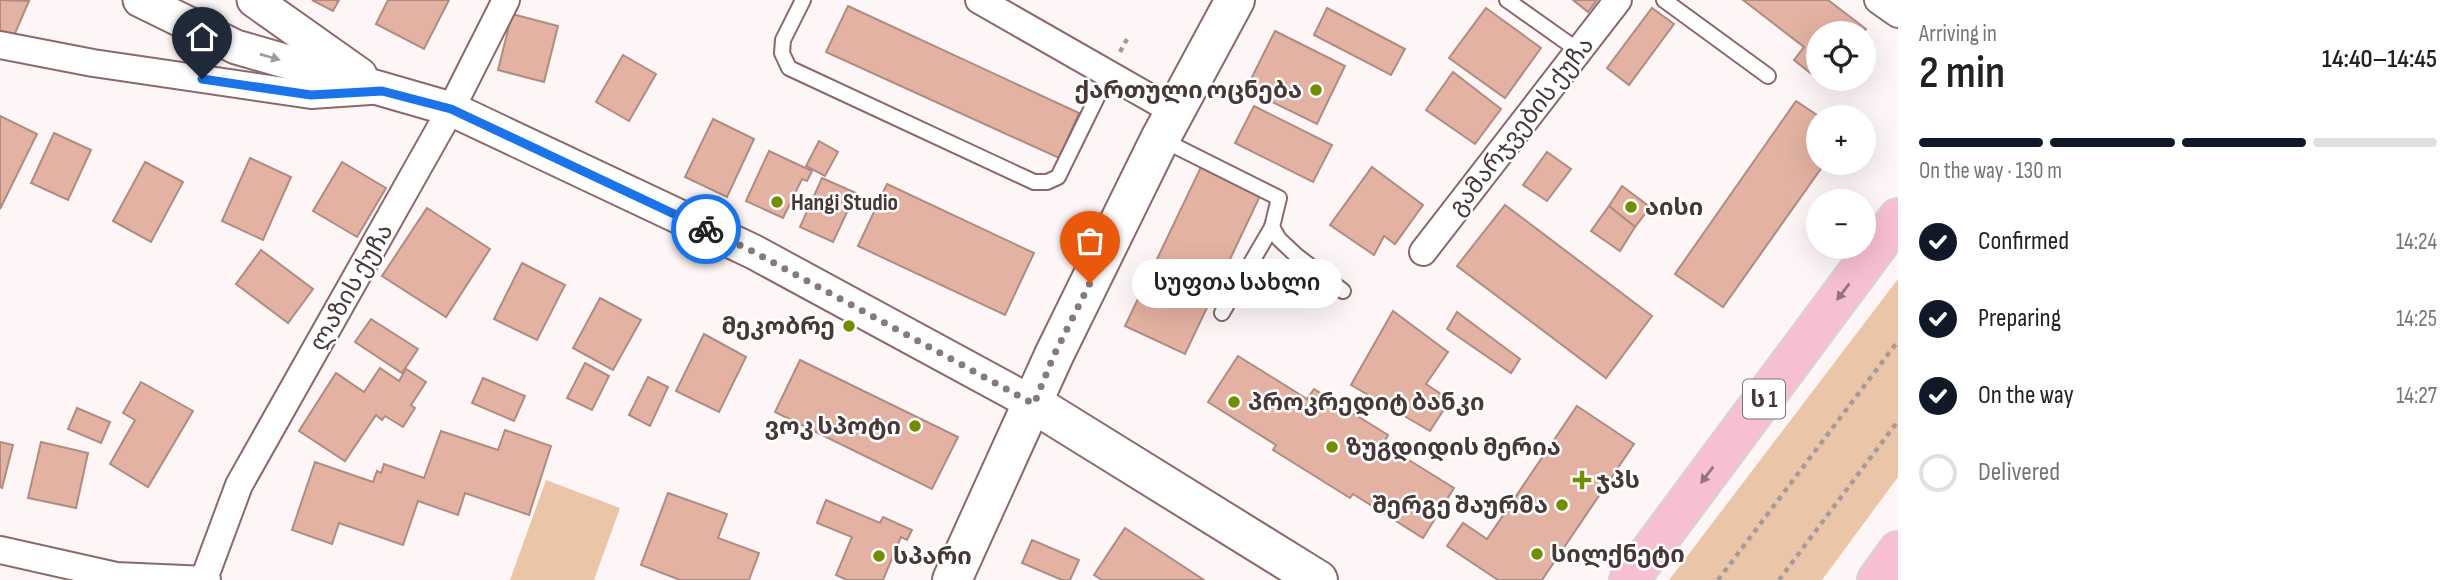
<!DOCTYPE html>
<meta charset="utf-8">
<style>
body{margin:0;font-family:"Sofia Sans Condensed","Noto Sans Georgian",sans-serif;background:#f2f2f2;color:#222;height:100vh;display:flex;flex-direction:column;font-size:26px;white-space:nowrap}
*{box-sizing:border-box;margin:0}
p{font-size:23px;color:#767676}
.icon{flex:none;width:38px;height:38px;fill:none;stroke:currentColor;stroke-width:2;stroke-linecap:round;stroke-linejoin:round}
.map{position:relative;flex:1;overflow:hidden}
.side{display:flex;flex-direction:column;background:#fff;width:560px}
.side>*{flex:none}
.fabs{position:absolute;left:1806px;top:21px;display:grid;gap:14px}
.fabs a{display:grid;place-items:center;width:70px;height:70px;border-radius:50%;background:#fff;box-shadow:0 7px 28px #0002;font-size:35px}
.pin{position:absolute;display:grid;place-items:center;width:60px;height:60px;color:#fff;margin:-72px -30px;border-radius:50% 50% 50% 0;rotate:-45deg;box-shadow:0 0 7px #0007}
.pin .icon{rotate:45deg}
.courier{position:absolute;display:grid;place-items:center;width:70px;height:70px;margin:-35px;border:5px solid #1a73e8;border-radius:50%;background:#fff;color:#222;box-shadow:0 2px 9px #0007}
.bubble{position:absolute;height:49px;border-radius:24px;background:#fff;box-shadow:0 7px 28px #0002;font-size:23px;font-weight:600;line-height:49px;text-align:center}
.overview em{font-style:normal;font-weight:600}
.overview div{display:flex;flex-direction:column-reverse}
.overview{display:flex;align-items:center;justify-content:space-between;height:119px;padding:0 21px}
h1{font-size:46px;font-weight:600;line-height:52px}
.bar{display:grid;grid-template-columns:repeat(4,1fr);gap:10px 7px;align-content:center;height:84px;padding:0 21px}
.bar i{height:9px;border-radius:5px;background:#e0e0e0}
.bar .current{background:#111827}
.bar p{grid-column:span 4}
ol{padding:0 21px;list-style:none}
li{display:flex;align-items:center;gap:21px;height:77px}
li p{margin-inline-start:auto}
li .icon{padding:7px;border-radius:50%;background:#111827;color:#fff;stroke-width:4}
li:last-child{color:#767676}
li i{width:38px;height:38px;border:4px solid #e0e0e0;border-radius:50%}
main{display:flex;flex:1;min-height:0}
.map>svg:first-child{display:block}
.green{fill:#ebc5a8}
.building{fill:#e3b2a2;stroke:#af8c81;stroke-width:2}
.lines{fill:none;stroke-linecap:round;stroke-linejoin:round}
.service-casing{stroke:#8c6869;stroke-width:18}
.minor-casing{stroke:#8c6869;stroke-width:30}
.tertiary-casing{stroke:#8c6869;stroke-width:37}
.secondary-casing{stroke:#8c6869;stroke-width:42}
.trunk-casing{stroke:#d7d3d3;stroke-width:42}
.path{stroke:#a69a9a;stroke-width:4.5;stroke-dasharray:5 5;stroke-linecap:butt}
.service{stroke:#fff;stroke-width:14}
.minor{stroke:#fff;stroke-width:26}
.tertiary{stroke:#fff;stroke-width:33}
.secondary{stroke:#fff;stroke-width:38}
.trunk{stroke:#f7bfd2;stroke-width:38}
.oneway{fill:#a39b9b}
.oneway2{fill:#96747d}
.done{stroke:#877a7a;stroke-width:7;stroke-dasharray:0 12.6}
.route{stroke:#1a73e8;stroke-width:9}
.poi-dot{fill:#738c00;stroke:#fff;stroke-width:2.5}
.labels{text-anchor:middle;stroke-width:5;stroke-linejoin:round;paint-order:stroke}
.shield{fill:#fff;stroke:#7e7373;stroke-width:2}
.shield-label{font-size:23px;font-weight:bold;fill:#473737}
.poi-label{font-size:24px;font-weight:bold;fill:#473737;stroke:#fff;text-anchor:start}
.street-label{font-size:24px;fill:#473737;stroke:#fff}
</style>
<main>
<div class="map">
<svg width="1898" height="580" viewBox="0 0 1898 580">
<rect width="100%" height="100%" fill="#fef6f6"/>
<!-- green -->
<g class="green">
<polygon points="1898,279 1898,477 1822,580 1669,580"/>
<polygon points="546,480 620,508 594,580 510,580"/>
</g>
<!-- building -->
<g class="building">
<polygon points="0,0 29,1 10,45 0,41"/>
<polygon points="312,0 339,0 333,11"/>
<polygon points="388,0 449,0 424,49 376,24"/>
<polygon points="1573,0 1597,0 1588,12"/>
<polygon points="1743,0 1828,0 1866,29 1862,33 1818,33 1818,79 1826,79 1823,83 1794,60 1804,47"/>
<polygon points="848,6 1079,113 1059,158 826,52"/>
<polygon points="1327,8 1405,49 1391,75 1314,35"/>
<polygon points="1486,8 1541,48 1505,98 1449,58"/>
<polygon points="1652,8 1674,24 1629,85 1607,68"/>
<polygon points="512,14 558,26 544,82 498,70"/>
<polygon points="1275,31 1345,66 1317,124 1246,89"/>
<polygon points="623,55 656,74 629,121 596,102"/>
<polygon points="1453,72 1501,109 1475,144 1426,110"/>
<polygon points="1796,101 1820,117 1818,163 1825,163 1723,307 1675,274"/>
<polygon points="1254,106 1332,145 1313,182 1235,143"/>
<polygon points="0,116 37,134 0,209"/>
<polygon points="713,119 754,139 727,197 685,177"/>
<polygon points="54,133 91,150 68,200 31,183"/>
<polygon points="819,141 838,152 825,176 806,166"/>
<polygon points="769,151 812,171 807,181 802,179 783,218 746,201"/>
<polygon points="1547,152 1571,169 1547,201 1523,185"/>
<polygon points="250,158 291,177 263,240 222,221"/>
<polygon points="145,162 183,182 151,242 113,221"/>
<polygon points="342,162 386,188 357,237 313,211"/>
<polygon points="1201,167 1260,196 1185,354 1125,326"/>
<polygon points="1372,167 1423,205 1395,244 1384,236 1374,255 1330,225"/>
<polygon points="822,178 856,193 833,242 800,227"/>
<polygon points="887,184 1034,253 1005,315 858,246"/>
<polygon points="1622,186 1650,207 1635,227 1609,206"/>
<polygon points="1505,205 1652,316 1606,378 1457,266"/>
<polygon points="1609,206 1635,227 1620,251 1591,231"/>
<polygon points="427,208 490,249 446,317 382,276"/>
<polygon points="261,250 313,289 288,323 236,284"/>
<polygon points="522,263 565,285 537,340 494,319"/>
<polygon points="600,298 641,320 613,370 573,348"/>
<polygon points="1393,311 1448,352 1426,384 1450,400 1430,431 1351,385"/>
<polygon points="1457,312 1520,359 1511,373 1447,329"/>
<polygon points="371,319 418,349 402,373 355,342"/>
<polygon points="704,334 746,357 719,412 676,391"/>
<polygon points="1238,356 1307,399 1314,389 1388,435 1383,444 1454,488 1423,538 1353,494 1350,498 1273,450 1276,445 1208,402"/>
<polygon points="800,360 958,437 932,489 775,412"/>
<polygon points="585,363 609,376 592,410 567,398"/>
<polygon points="380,368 399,381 406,369 426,382 411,405 415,408 403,427 385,416 382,420 376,415 345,461 299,431 336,373 364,392"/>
<polygon points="648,377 668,387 650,426 629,415"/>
<polygon points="483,378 525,396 514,421 472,403"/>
<polygon points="141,382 193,411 148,487 110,464 135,420 123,413"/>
<polygon points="1577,406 1634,444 1542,580 1498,580 1447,546 1463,523 1487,539"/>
<polygon points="77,408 110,422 101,443 68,429"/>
<polygon points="505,430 551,446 529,515 465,493 458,515 418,501 403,545 339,523 332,544 292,530 315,462 373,482 377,471 381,473 384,464 424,478 441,431 498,450"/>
<polygon points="0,442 13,445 2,488 0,487"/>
<polygon points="41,442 88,453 76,508 28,498"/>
<polygon points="668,493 727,514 718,538 759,553 749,580 680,580 641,565"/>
<polygon points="826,500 880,523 883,517 912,530 907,540 901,537 883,580 847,580 836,575 852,537 817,523"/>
<polygon points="1125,528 1204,580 1102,580 1094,575"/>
<polygon points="1032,540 1079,560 1070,580 1062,580 1022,563"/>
</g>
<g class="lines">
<!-- service casing -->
<g class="service-casing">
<g id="service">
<polyline points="803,0 783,40 782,53 789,68 1034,182 1047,182 1058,177 1108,75"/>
<polyline points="1507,0 1579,51"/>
<polyline points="1664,0 1768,76"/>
<polyline points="1161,139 1279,198 1272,227 1279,239 1297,256 1343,291"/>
<polyline points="1222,313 1272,227"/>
</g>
</g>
<!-- minor casing -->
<g class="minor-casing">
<g id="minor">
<polyline points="979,0 1175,112"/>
<polyline points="1878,0 1898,14"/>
<polyline points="0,45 93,63 311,95 370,91"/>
<polyline points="1423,252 1618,0"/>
<polyline points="0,550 116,576 207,580"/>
<polyline points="204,579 239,485 451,109 506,0"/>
</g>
</g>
<!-- tertiary casing -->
<g class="tertiary-casing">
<g id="tertiary">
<polyline points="140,0 236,47 451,109 754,252 1034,404"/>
<polyline points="254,0 360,75"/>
</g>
</g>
<!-- secondary casing -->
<g class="secondary-casing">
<g id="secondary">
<polyline points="1034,404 1318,580"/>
<polyline points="952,580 1054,355 1160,139 1235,0"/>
</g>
</g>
<!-- trunk casing -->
<g class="trunk-casing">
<g id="trunk">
<polyline points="1629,580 1898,218"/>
<polyline points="1877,580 1898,551"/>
</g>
</g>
<!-- path -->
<g class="path">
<polyline points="1120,52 1127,39"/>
<polyline points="1718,580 1898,341"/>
<polyline points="1779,580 1898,421"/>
</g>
<!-- service -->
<use href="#service" class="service"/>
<!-- minor -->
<use href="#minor" class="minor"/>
<!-- tertiary -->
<use href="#tertiary" class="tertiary"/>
<!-- secondary -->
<use href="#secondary" class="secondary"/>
<!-- trunk -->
<use href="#trunk" class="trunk"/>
</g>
<!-- one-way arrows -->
<defs><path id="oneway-solid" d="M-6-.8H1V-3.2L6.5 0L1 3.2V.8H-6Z" transform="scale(1.75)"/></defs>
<use class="oneway" href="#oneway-solid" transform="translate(270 57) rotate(16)"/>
<g class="oneway2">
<use href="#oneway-solid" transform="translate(1843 292) rotate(127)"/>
<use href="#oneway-solid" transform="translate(1707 475) rotate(127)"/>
</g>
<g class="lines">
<!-- done -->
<polyline class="done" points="706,229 754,252 1034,404 1054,355 1090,283"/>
<!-- route -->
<polyline class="route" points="202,79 311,95 382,91 451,109 706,229"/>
</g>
<!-- markers -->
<g class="poi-dot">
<circle cx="1316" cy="90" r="7"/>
<circle cx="777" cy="202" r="7"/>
<circle cx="1631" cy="207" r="7"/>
<circle cx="849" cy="326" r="7"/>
<circle cx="1234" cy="402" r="7"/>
<circle cx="915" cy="426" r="7"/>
<circle cx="1332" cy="447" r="7"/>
<path d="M1578.5 469.5h7v7h7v7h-7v7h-7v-7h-7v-7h7z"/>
<circle cx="1562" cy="505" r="7"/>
<circle cx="1537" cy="554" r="7"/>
<circle cx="879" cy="556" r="7"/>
</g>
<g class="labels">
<!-- shield labels -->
<rect class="shield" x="1743" y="379.5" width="42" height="39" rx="5"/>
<g class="shield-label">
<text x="1764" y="407">ს 1</text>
</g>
<!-- poi labels -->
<g class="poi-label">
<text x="1302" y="98" text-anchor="end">ქართული ოცნება</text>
<text x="791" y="210">Hangi Studio</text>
<text x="1645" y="215">აისი</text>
<text x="835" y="334" text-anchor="end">მეკობრე</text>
<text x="1248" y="410">პროკრედიტ ბანკი</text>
<text x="901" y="434" text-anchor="end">ვოკ სპოტი</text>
<text x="1346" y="455">ზუგდიდის მერია</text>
<text x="1596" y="488">ჯპს</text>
<text x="1548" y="513" text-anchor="end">შერგე შაურმა</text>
<text x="1551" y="562">სილქნეტი</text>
<text x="893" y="564">სპარი</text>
</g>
<!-- street labels -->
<g class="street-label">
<text transform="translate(1521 126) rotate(-52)" y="8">გამარჯვების ქუჩა</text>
<text transform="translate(351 287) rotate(-60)" y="8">ლაზის ქუჩა</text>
</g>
</g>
</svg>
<div class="fabs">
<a><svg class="icon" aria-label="locate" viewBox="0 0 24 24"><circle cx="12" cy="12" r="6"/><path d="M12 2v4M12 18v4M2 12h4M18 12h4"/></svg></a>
<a>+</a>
<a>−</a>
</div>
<div class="pin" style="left:1090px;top:283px;background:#ea580c"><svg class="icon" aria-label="bag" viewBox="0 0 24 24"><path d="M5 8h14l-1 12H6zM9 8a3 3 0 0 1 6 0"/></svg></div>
<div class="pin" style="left:202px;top:79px;background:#1f2937"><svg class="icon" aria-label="home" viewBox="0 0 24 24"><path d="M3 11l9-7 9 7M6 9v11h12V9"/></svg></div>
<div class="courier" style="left:706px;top:229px"><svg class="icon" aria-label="bike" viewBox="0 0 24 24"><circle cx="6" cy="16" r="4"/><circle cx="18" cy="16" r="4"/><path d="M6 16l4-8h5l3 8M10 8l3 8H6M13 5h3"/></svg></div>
<div class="bubble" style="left:1132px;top:259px;width:210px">სუფთა სახლი</div>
</div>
<section class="side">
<div class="overview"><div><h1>2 min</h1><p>Arriving in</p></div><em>14:40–14:45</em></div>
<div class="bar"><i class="current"></i><i class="current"></i><i class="current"></i><i></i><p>On the way · 130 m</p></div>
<ol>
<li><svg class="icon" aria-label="check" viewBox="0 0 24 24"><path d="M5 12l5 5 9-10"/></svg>Confirmed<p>14:24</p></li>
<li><svg class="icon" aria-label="check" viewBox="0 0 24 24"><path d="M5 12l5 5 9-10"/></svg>Preparing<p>14:25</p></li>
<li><svg class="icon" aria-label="check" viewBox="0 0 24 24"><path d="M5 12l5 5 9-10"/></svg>On the way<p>14:27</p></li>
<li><i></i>Delivered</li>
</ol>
</section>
</main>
